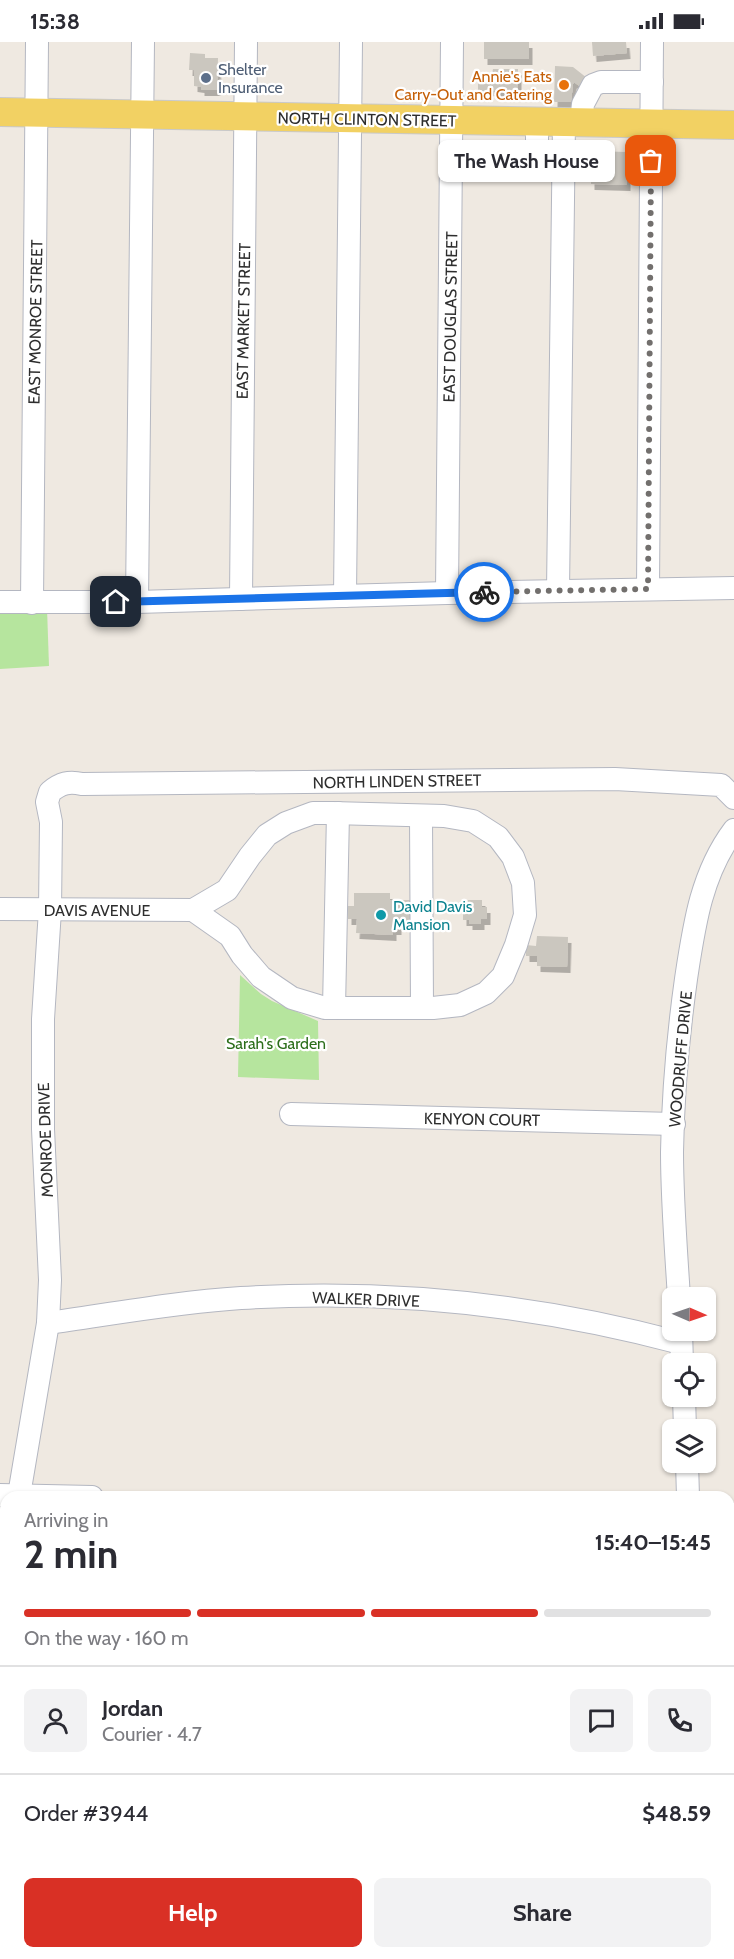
<!DOCTYPE html>
<meta charset="utf-8">
<style>
body{margin:0;font-family:Cabin,sans-serif;background:#f2f2f3;color:#2b2b33;height:100vh;display:flex;flex-direction:column;font-size:22px;white-space:nowrap}
*{box-sizing:border-box;margin:0}
p{font-size:20px;color:#7c7c81}
.icon{flex:none;width:33px;height:33px;fill:none;stroke:currentColor;stroke-width:2;stroke-linecap:round;stroke-linejoin:round}
.map{position:relative;flex:1;overflow:hidden}
.panel{position:absolute;left:0px;top:1449px;width:735px;height:468px;display:flex;flex-direction:column;background:#fff;border-radius:18px 18px 0 0;box-shadow:0 2px 4px #0004}
.panel>*{flex:none}
.needle{width:39px;rotate:92deg}
.buttons{position:absolute;left:662px;top:1245px;display:grid;gap:12px}
.buttons a{display:grid;place-items:center;width:54px;height:54px;border-radius:9px;background:#fff;box-shadow:0 2px 4px #0004;font-size:30px}
.pin{position:absolute;display:grid;place-items:center;width:51px;height:51px;color:#fff;margin:-26px;border-radius:12px;box-shadow:0 3px 9px #0006}
.courier{position:absolute;display:grid;place-items:center;width:60px;height:60px;margin:-30px;border:4px solid #1a73e8;border-radius:50%;background:#fff;color:#222;box-shadow:0 2px 8px #0007}
.bubble{position:absolute;height:42px;border-radius:9px;background:#fff;box-shadow:0 2px 4px #0004;font-size:20px;font-weight:700;line-height:42px;text-align:center}
.headline em{font-style:normal;font-weight:700}
.headline div{display:flex;flex-direction:column-reverse}
.headline{display:flex;align-items:center;justify-content:space-between;height:102px;padding:0 24px}
h1{font-size:39px;font-weight:700;line-height:45px}
.bar{display:grid;grid-template-columns:repeat(4,1fr);gap:9px 6px;align-content:center;height:72px;padding:0 24px}
.bar i{height:8px;border-radius:4px;background:#e1e1e2}
.bar .on{background:#d93025}
.bar p{grid-column:span 4}
.line{display:flex;align-items:center;gap:15px;padding:0 24px;border-top:2px solid #e1e1e2}
.line div{flex:1}
.round{display:grid;place-items:center;flex:none;width:63px;height:63px;border-radius:9px;background:#f2f2f3}
.cta{display:flex;gap:12px;margin-top:auto;padding:12px 24px}
.cta a{flex:1;height:69px;border-radius:9px;background:#d93025;color:#fff;font-size:24px;font-weight:700;line-height:69px;text-align:center}
.cta a+a{background:#f2f2f3;color:#2b2b33}
.status{display:flex;justify-content:space-between;align-items:center;height:42px;padding:0 30px;background:#fff;direction:ltr}
.status svg{height:16px;fill:currentColor}
.map>svg:first-child{display:block}
.education{fill:#f0e6d1}
.green{fill:#b6e59e}
.pitch{fill:#c9ec9a}
.building{fill:#cbc7bf;filter:url(#shadow)}
.lines{fill:none;stroke-linecap:round;stroke-linejoin:round}
.minor-casing{stroke:#b4b7c1;stroke-width:24}
.major-casing{stroke:#c9c9c9;stroke-width:30}
.minor{stroke:#fff;stroke-width:22}
.major{stroke:#f2d163;stroke-width:28}
.done{stroke:#726f6d;stroke-width:6;stroke-dasharray:0 10.8}
.route{stroke:#1a73e8;stroke-width:8}
.service-dot{fill:#5c6f8a;stroke:#fff;stroke-width:2}
.food-dot{fill:#e8710a;stroke:#fff;stroke-width:2}
.culture-dot{fill:#0f9aa8;stroke:#fff;stroke-width:2}
.labels{text-anchor:middle;stroke-width:4.5;stroke-linejoin:round;paint-order:stroke}
.service-label{font-size:16px;fill:#4e5e75;stroke:#fff;text-anchor:start}
.food-label{font-size:16px;fill:#c56008;stroke:#fff;text-anchor:end}
.street-label{font-size:16px;fill:#2e2e2e;stroke:#fff}
.culture-label{font-size:16px;fill:#0d838f;stroke:#fff;text-anchor:start}
.park-label{font-size:16px;fill:#2c6e1b;stroke:#fff}
</style>
<div class="status"><b>15:38</b><svg viewBox="0 0 49 12"><path d="M0 12V9h3v3zM5 12V6h3v6zM10 12V3h3v9zM15 12V0h3v12zM26 1h20v11H26zM47 4h2v5h-2z"/></svg></div>
<div class="map">
<svg width="734" height="1917" viewBox="0 0 734 1917">
<defs>
<filter id="shadow"><feDropShadow dx="3.5" dy="6" stdDeviation="0" flood-color="#0004"/></filter>
</defs>
<rect width="100%" height="100%" fill="#efe9e1"/>
<!-- education -->
<polygon class="education" points="729,1487 734,1487 734,1917 492,1917 492,1911 729,1911"/>
<!-- green -->
<g class="green">
<polygon points="0,566 47,566 49,624 0,627"/>
<polygon points="240,933 261,952 272,959 318,979 319,1038 238,1035"/>
</g>
<!-- pitch -->
<g class="pitch">
<polygon points="729,1613 734,1639 732,1880 729,1900"/>
<polygon points="544,1911 726,1911 723,1917 544,1917"/>
</g>
<!-- building -->
<g class="building">
<rect x="484" y="0" width="45" height="17"/>
<polygon points="592,0 626,0 627,11 593,14"/>
<polygon points="190,11 205,12 205,16 218,16 217,48 201,48 201,45 194,44 194,28 189,28"/>
<polygon points="555,24 573,25 587,36 581,45 574,40 573,42 571,60 554,60"/>
<polygon points="493,27 518,27 518,49 478,48 478,31 492,32"/>
<polygon points="591,109 627,110 627,143 591,142"/>
<polygon points="354,851 390,851 390,858 414,858 414,880 398,880 398,887 393,887 393,893 356,891 357,877 348,877 348,864 354,864"/>
<polygon points="468,858 482,858 482,865 487,865 487,877 481,877 481,882 469,882 469,878 463,878 463,864 468,864"/>
<polygon points="537,894 568,895 567,925 537,924 537,914 526,914 526,903 536,904"/>
</g>
<g class="lines">
<!-- minor casing -->
<g class="minor-casing">
<g id="minor">
<polyline points="581,80 583,62 593,43 601,40 652,40"/>
<polyline points="451,115 523,115 537,105 537,80"/>
<polyline points="648,547 652,0"/>
<polyline points="558,549 564,80"/>
<polyline points="447,551 452,0"/>
<polyline points="345,554 351,0"/>
<polyline points="241,557 246,0"/>
<polyline points="0,560 137,560 447,551 734,546"/>
<polyline points="137,560 143,0"/>
<polyline points="32,561 37,0"/>
<polyline points="421,774 422,966"/>
<polyline points="0,867 193,868 227,848 250,814 267,793 286,781 313,771 332,771 444,774 473,779 498,795 513,815 523,841 525,873 516,903 503,934 486,951 460,963 433,966 325,966 292,956 261,935 242,913 230,894 193,868"/>
<polyline points="334,966 338,771"/>
<polyline points="291,1072 674,1082"/>
<path d="M679 1256C676 1207 672 1158 672 1110 673 1053 678 994 686 937 694 884 701 832 734 788"/>
<path d="M48 1281C112 1272 177 1260 241 1256 389 1247 539 1263 681 1301"/>
<polyline points="681,1288 682,1322"/>
<polyline points="684,1354 685,1388"/>
<polyline points="687,1420 688,1455"/>
<polyline points="0,1453 92,1455"/>
<path d="M19 1453 48 1281 50 1238 43 1087V977L50 868 51 780 47 760 50 750C61 741 69 739 82 742L615 737 721 743 734 756"/>
<polyline points="729,1472 734,1472"/>
<polyline points="80,1917 80,1911"/>
<polyline points="216,1917 217,1911"/>
<polyline points="350,1917 350,1911"/>
<polyline points="487,1917 487,1911"/>
</g>
</g>
<!-- major casing -->
<g class="major-casing">
<polyline id="major" points="0,70 734,83"/>
</g>
<!-- minor -->
<use href="#minor" class="minor"/>
<!-- major -->
<use href="#major" class="major"/>
</g>
<g class="lines">
<!-- done -->
<polyline class="done" points="484,550 648,547 651,119"/>
<!-- route -->
<polyline class="route" points="116,560 484,550"/>
</g>
<!-- markers -->
<circle class="service-dot" cx="206" cy="36" r="6"/>
<circle class="food-dot" cx="564" cy="43" r="6"/>
<circle class="culture-dot" cx="381" cy="873" r="6"/>
<g class="labels">
<!-- service labels -->
<g class="service-label">
<text x="218" y="33">Shelter<tspan x="218" dy="18">Insurance</tspan></text>
</g>
<!-- food labels -->
<g class="food-label">
<text x="552" y="40">Annie's Eats<tspan x="552" dy="18">Carry-Out and Catering</tspan></text>
</g>
<!-- street labels -->
<g class="street-label">
<text transform="translate(367 77) rotate(1)" y="6">NORTH CLINTON STREET</text>
<text transform="translate(450 275) rotate(-89)" y="6">EAST DOUGLAS STREET</text>
<text transform="translate(243 279) rotate(-89)" y="6">EAST MARKET STREET</text>
<text transform="translate(35 280) rotate(-89)" y="6">EAST MONROE STREET</text>
<text transform="translate(397 739) rotate(-1)" y="6">NORTH LINDEN STREET</text>
<text x="97" y="874">DAVIS AVENUE</text>
<text transform="translate(680 1017) rotate(-85)" y="6">WOODRUFF DRIVE</text>
<text transform="translate(482 1077) rotate(1)" y="6">KENYON COURT</text>
<text transform="translate(45 1098) rotate(-92)" y="6">MONROE DRIVE</text>
<text transform="translate(366 1257) rotate(2)" y="6">WALKER DRIVE</text>
</g>
<!-- culture labels -->
<g class="culture-label">
<text x="393" y="870">David Davis<tspan x="393" dy="18">Mansion</tspan></text>
</g>
<!-- park labels -->
<g class="park-label">
<text x="276" y="1007">Sarah's Garden</text>
</g>
</g>
</svg>
<div class="buttons">
<a><svg class="needle" viewBox="-14 -14 28 28"><path d="M0-13l5 13h-10z" fill="#e53935"/><path d="M0 13l5-13h-10z" fill="#7c7c81"/></svg></a>
<a><svg class="icon" aria-label="locate" viewBox="0 0 24 24"><circle cx="12" cy="12" r="6"/><path d="M12 2v4M12 18v4M2 12h4M18 12h4"/></svg></a>
<a><svg class="icon" aria-label="layers" viewBox="0 0 24 24"><path d="M12 4l9 5-9 5-9-5zM3 14l9 5 9-5"/></svg></a>
</div>
<div class="pin" style="left:651px;top:119px;background:#ea580c"><svg class="icon" aria-label="bag" viewBox="0 0 24 24"><path d="M5 8h14l-1 12H6zM9 8a3 3 0 0 1 6 0"/></svg></div>
<div class="pin" style="left:116px;top:560px;background:#1f2937"><svg class="icon" aria-label="home" viewBox="0 0 24 24"><path d="M3 11l9-7 9 7M6 9v11h12V9"/></svg></div>
<div class="courier" style="left:484px;top:550px"><svg class="icon" aria-label="bike" viewBox="0 0 24 24"><circle cx="6" cy="16" r="4"/><circle cx="18" cy="16" r="4"/><path d="M6 16l4-8h5l3 8M10 8l3 8H6M13 5h3"/></svg></div>
<div class="bubble" style="left:438px;top:98px;width:177px">The Wash House</div>
<section class="panel">
<div class="headline"><div><h1>2 min</h1><p>Arriving in</p></div><em>15:40–15:45</em></div>
<div class="bar"><i class="on"></i><i class="on"></i><i class="on"></i><i></i><p>On the way · 160 m</p></div>
<div class="line" style="height:108px"><a class="round"><svg class="icon" aria-label="person" viewBox="0 0 24 24"><circle cx="12" cy="8" r="4"/><path d="M4 21q1-7 8-7t8 7"/></svg></a><div><b>Jordan</b><p>Courier · 4.7</p></div><a class="round"><svg class="icon" aria-label="chat" viewBox="0 0 24 24"><path d="M4 5h16v11H9l-5 4z"/></svg></a><a class="round"><svg class="icon" aria-label="phone" viewBox="0 0 24 24"><path d="M5 4h4l2 5-3 2q2 4 5 5l2-3 5 2v4C11 20 4 13 5 4z"/></svg></a></div>
<div class="line" style="height:78px"><div>Order #3944</div><b>$48.59</b></div>
<div class="cta"><a>Help</a><a>Share</a></div>
</section>
</div>
